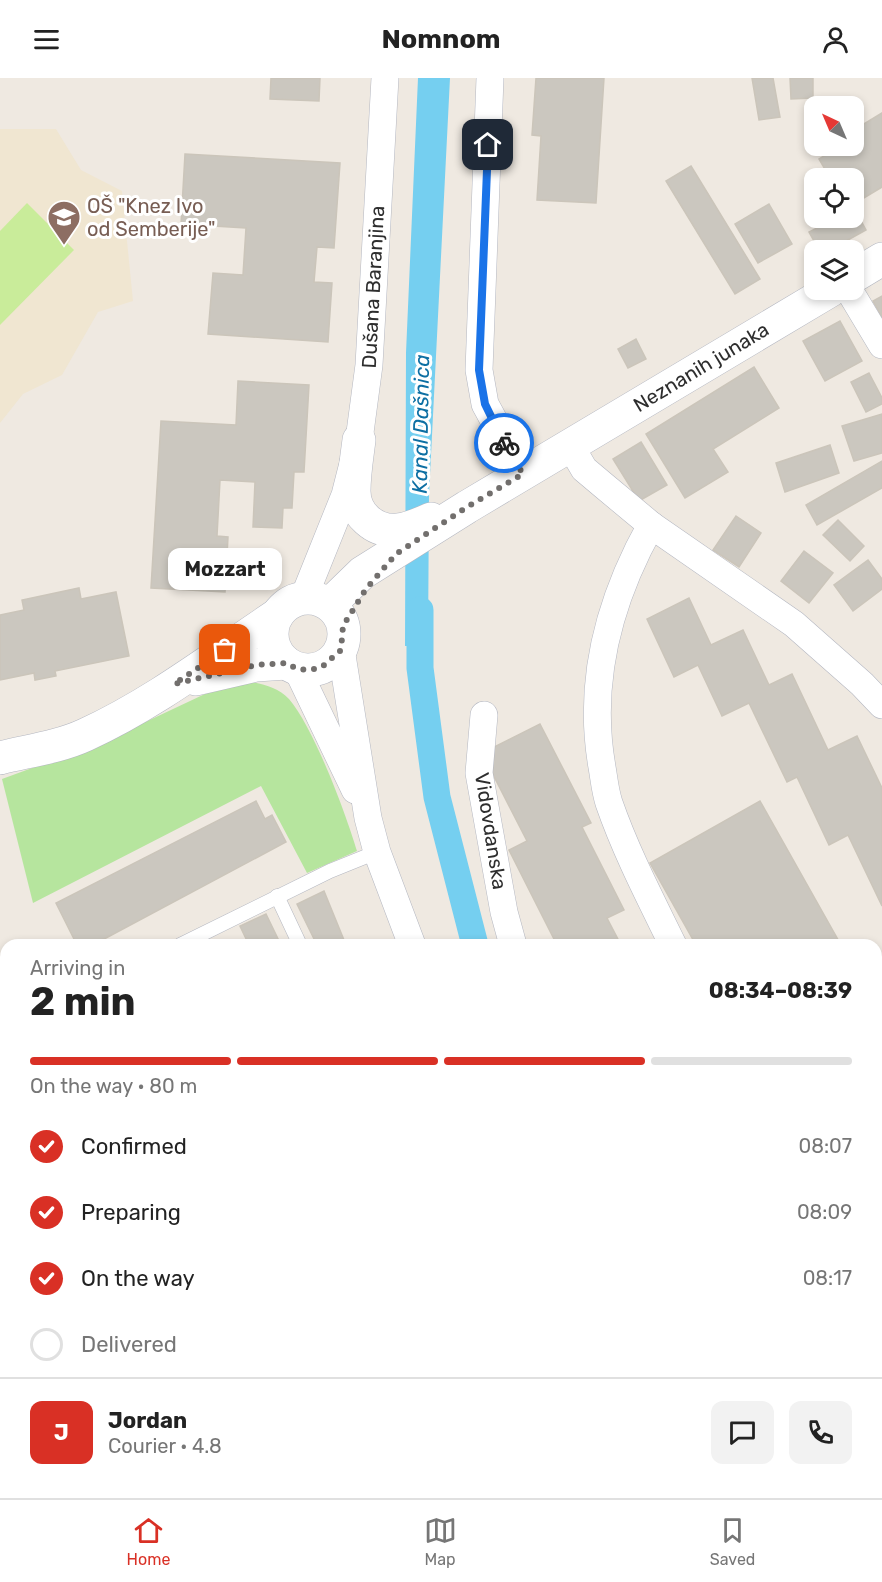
<!DOCTYPE html>
<meta charset="utf-8">
<style>
body{margin:0;font-family:Rubik,sans-serif;background:#f2f2f2;color:#222;height:100vh;display:flex;flex-direction:column;font-size:22px;white-space:nowrap}
*{box-sizing:border-box;margin:0}
p{font-size:20px;color:#767676}
.icon{flex:none;width:33px;height:33px;fill:none;stroke:currentColor;stroke-width:2;stroke-linecap:round;stroke-linejoin:round}
.map{position:relative;flex:1;overflow:hidden}
.side{position:absolute;left:0px;top:861px;width:882px;height:560px;display:flex;flex-direction:column;background:#fff;border-radius:18px 18px 0 0;box-shadow:0 3px 9px #0003}
.side>*{flex:none}
.needle{width:39px;rotate:316deg}
.tools{position:absolute;left:804px;top:18px;display:grid;gap:12px}
.tools a{display:grid;place-items:center;width:60px;height:60px;border-radius:12px;background:#fff;box-shadow:0 3px 9px #0003;font-size:30px}
.pin{position:absolute;display:grid;place-items:center;width:51px;height:51px;color:#fff;margin:-26px;border-radius:12px;box-shadow:0 3px 9px #0006}
.courier{position:absolute;display:grid;place-items:center;width:60px;height:60px;margin:-30px;border:4px solid #1a73e8;border-radius:50%;background:#fff;color:#222;box-shadow:0 2px 8px #0007}
.bubble{position:absolute;height:42px;border-radius:12px;background:#fff;box-shadow:0 3px 9px #0003;font-size:20px;font-weight:700;line-height:42px;text-align:center}
.head em{font-style:normal;font-weight:700}
.head div{display:flex;flex-direction:column-reverse}
.head{display:flex;align-items:center;justify-content:space-between;height:102px;padding:0 30px}
h1{font-size:39px;font-weight:700;line-height:45px}
.bar{display:grid;grid-template-columns:repeat(4,1fr);gap:9px 6px;align-content:center;height:72px;padding:0 30px}
.bar i{height:8px;border-radius:4px;background:#e0e0e0}
.bar .active{background:#d93025}
.bar p{grid-column:span 4}
.line{display:flex;align-items:center;gap:15px;padding:0 30px;border-top:2px solid #e0e0e0}
.line div{flex:1}
.round{display:grid;place-items:center;flex:none;width:63px;height:63px;border-radius:12px;background:#f2f2f2}
ol{padding:0 30px;list-style:none}
li{display:flex;align-items:center;gap:18px;height:66px}
li p{margin-inline-start:auto}
li .icon{padding:6px;border-radius:50%;background:#d93025;color:#fff;stroke-width:4}
li:last-child{color:#767676}
li i{width:33px;height:33px;border:3px solid #e0e0e0;border-radius:50%}
header{display:flex;justify-content:space-between;align-items:center;height:78px;padding:0 30px;background:#fff;font-size:27px;font-weight:700}
.tabs{display:flex;justify-content:space-around;align-items:center;height:84px;border-top:2px solid #e0e0e0;background:#fff;font-size:16px;color:#767676}
.tabs a{display:grid;justify-items:center;gap:3px}
.tabs .active{color:#d93025}
.map>svg:first-child{display:block}
.education{fill:#f0e6d1}
.green{fill:#b6e59e}
.pitch{fill:#c9ec9a}
.water{fill:#75cff0}
.lines{fill:none;stroke-linecap:round;stroke-linejoin:round}
.canal{stroke:#75cff0;stroke-width:27}
.building{fill:#cbc7bf;stroke:#cbc5ba;stroke-width:1.5}
.service-casing{stroke:#b4b7c1;stroke-width:15}
.minor-casing{stroke:#b4b7c1;stroke-width:28}
.secondary-casing{stroke:#b4b7c1;stroke-width:34}
.service{stroke:#fff;stroke-width:14}
.minor{stroke:#fff;stroke-width:27}
.secondary{stroke:#fff;stroke-width:33}
.done{stroke:#726f6d;stroke-width:6;stroke-dasharray:0 10.8}
.route{stroke:#1a73e8;stroke-width:8}
.labels{text-anchor:middle;stroke-width:6;stroke-linejoin:round;paint-order:stroke}
.education-label{font-size:20px;fill:#785e54;stroke:#fff;text-anchor:start}
.street-label{font-size:20px;fill:#2e2e2e;stroke:#fff}
.water-label{font-size:21px;font-style:italic;fill:#0d6fa3;stroke:#fff}
</style>
<header><svg class="icon" aria-label="menu" viewBox="0 0 24 24"><path d="M4 6h16M4 12h16M4 18h16"/></svg>Nomnom<svg class="icon" aria-label="person" viewBox="0 0 24 24"><circle cx="12" cy="8" r="4"/><path d="M4 21q1-7 8-7t8 7"/></svg></header>
<div class="map">
<svg width="882" height="1420" viewBox="0 0 882 1420">
<rect width="100%" height="100%" fill="#efe9e1"/>
<!-- education -->
<polygon class="education" points="0,51 56,51 81,92 122,113 133,223 98,234 62,297 23,316 0,345"/>
<!-- green -->
<path class="green" d="M252 604C266 607 279 610 289 621 314 650 346 736 357 773L307 795 261 708 33 825 2 701 103 664 224 607Z"/>
<!-- pitch -->
<polygon class="pitch" points="27,125 74,172 0,247 0,153"/>
<!-- water -->
<polygon class="water" points="418,0 450,0 429,417 428,568 405,568 406,275"/>
<g class="lines">
<!-- canal -->
<g class="canal">
<polyline points="420,532 420,590 437,719 475,867"/>
<polyline points="797,1414 801,1420"/>
</g>
</g>
<!-- building -->
<g class="building">
<polygon points="271,0 320,0 319,23 270,21"/>
<polygon points="536,0 604,0 596,125 537,122 541,58 532,57"/>
<polygon points="752,0 773,0 780,39 759,42"/>
<polygon points="790,0 813,0 813,20 791,21"/>
<polygon points="882,35 882,109 854,126 854,100 830,100 819,81 837,70 836,68 854,68 854,52"/>
<polygon points="185,76 340,85 334,170 317,169 314,204 332,205 328,264 208,256 213,195 243,197 246,150 181,146"/>
<polygon points="691,88 760,201 735,216 666,103"/>
<polygon points="769,126 792,166 758,185 735,146"/>
<polygon points="854,130 866,152 830,172 819,172 809,154 836,140 854,140"/>
<polygon points="882,218 882,239 873,223"/>
<polygon points="840,243 862,283 825,303 803,263"/>
<polygon points="636,261 646,281 628,290 618,271"/>
<polygon points="754,289 779,330 713,371 728,394 685,420 646,356"/>
<polygon points="869,295 882,320 882,326 866,334 851,304"/>
<polygon points="238,303 309,307 304,394 294,394 292,430 283,430 282,450 253,449 255,404 220,402 217,458 228,459 225,514 151,510 161,343 236,347"/>
<polygon points="882,336 882,375 854,383 842,348"/>
<polygon points="641,364 667,407 639,423 613,381"/>
<polygon points="830,367 839,395 785,414 776,385"/>
<polygon points="882,383 882,410 817,447 806,427"/>
<polygon points="736,438 761,455 739,489 713,472"/>
<polygon points="838,442 864,468 850,483 823,457"/>
<polygon points="804,473 833,495 809,525 781,503"/>
<polygon points="868,482 882,501 882,511 853,533 834,507"/>
<polygon points="79,510 81,521 116,514 129,578 55,593 56,598 35,602 34,595 0,602 0,537 24,532 22,522"/>
<polygon points="689,520 711,567 743,552 769,607 792,596 828,672 857,658 882,710 882,828 848,757 829,767 797,699 787,704 749,625 722,638 698,587 674,599 647,541"/>
<polygon points="540,646 591,745 582,749 624,832 607,840 621,867 557,867 509,772 527,763 482,675"/>
<polygon points="256,723 265,741 272,737 286,764 106,860 91,867 77,867 56,825"/>
<polygon points="760,723 841,867 696,867 650,785"/>
<polygon points="324,813 346,867 317,867 297,826"/>
<polygon points="266,836 281,867 249,867 240,848"/>
<polygon points="0,1158 6,1172 6,1188 0,1191"/>
<polygon points="882,1171 882,1263 876,1268 876,1176"/>
<polygon points="6,1241 6,1280 1,1282 0,1244"/>
<polygon points="2,1344 6,1345 6,1380 0,1378"/>
<polygon points="876,1344 882,1352 882,1387 876,1392"/>
<polygon points="0,1383 6,1385 6,1414 10,1414 8,1420 0,1420"/>
<polygon points="67,1414 87,1414 81,1420 72,1420"/>
<polygon points="103,1414 158,1414 161,1419 96,1420"/>
<polygon points="353,1414 378,1414 370,1420 356,1420"/>
<polygon points="534,1414 557,1414 560,1418 563,1414 583,1414 577,1420 539,1420"/>
<polygon points="652,1414 674,1414 677,1418 674,1420 646,1420"/>
</g>
<g class="lines">
<!-- service casing -->
<g class="service-casing">
<g id="service">
<polyline points="277,818 300,867"/>
<polyline points="180,867 330,793 377,774"/>
</g>
</g>
<!-- minor casing -->
<g class="minor-casing">
<g id="minor">
<polyline points="490,0 479,292 485,326 523,396"/>
<polyline points="849,212 882,267"/>
<polyline points="570,367 584,391 603,407 651,447 794,546 862,606 882,627"/>
<path d="M651 447C609 522 587 603 602 689 604 700 605 713 609 725 626 774 650 820 673 867"/>
<polyline points="304,519 345,417 359,362 369,287 385,0"/>
<polyline points="341,571 368,740 377,774 412,867"/>
<polyline points="297,591 355,712"/>
<polyline points="484,637 479,695 504,834 513,867"/>
<polyline points="876,951 882,946"/>
<polyline points="0,989 6,1008"/>
<polyline points="0,1092 6,1078"/>
<polyline points="0,1216 6,1210"/>
<polyline points="876,1329 882,1328"/>
<polyline points="183,1414 187,1420"/>
<polyline points="728,1414 732,1420"/>
<polyline points="850,1414 855,1420"/>
<polyline points="288,1420 295,1414"/>
</g>
</g>
<!-- secondary casing -->
<g class="secondary-casing">
<g id="secondary">
<polyline points="854,198 882,181"/>
<path d="M359 362C357 378 354 396 354 413 354 424 358 434 367 442 387 460 409 451 431 441"/>
<circle cx="308" cy="556" r="36"/>
<polyline points="330,526 362,495 467,429 831,212"/>
<polyline points="196,601 256,587 286,585"/>
<path d="M0 680C28 673 59 669 85 657 153 626 214 579 277 537"/>
</g>
</g>
<!-- service -->
<use href="#service" class="service"/>
<!-- minor -->
<use href="#minor" class="minor"/>
<!-- secondary -->
<use href="#secondary" class="secondary"/>
</g>
<g class="lines">
<!-- done -->
<polyline class="done" points="225,572 174,606 256,587 286,585 297,591 310,592 322,589 341,572 343,548 366,511 396,476 467,429 523,396 504,365"/>
<!-- route -->
<polyline class="route" points="488,67 479,292 485,326 504,365"/>
</g>
<!-- icons -->
<defs>
<g id="school-pin" transform="scale(1.725)"><path d="M0 17L-7.5 6A9.5 9.5 0 1 1 7.5 6Z" fill="#8d6e63" stroke="#fff"/><path d="M0-5L7-2L0 1L-7-2ZM-4 1L0 2.5L4 1V4Q0 6-4 4Z" fill="#fff"/></g>
</defs>
<g fill-rule="evenodd">
<use href="#school-pin" x="64" y="139"/>
</g>
<g class="labels">
<!-- education labels -->
<g class="education-label">
<text x="87" y="135">OŠ "Knez Ivo<tspan x="87" dy="23">od Semberije"</tspan></text>
</g>
<!-- street labels -->
<g class="street-label">
<text transform="translate(373 209) rotate(-87)" y="7">Dušana Baranjina</text>
<text transform="translate(701 289) rotate(-31)" y="7">Neznanih junaka</text>
<text transform="translate(491 753) rotate(81)" y="7">Vidovdanska</text>
</g>
<!-- water labels -->
<g class="water-label">
<text transform="translate(421 346) rotate(-89)" y="7">Kanal Dašnica</text>
</g>
</g>
</svg>
<div class="tools">
<a><svg class="needle" viewBox="-14 -14 28 28"><path d="M0-13l5 13h-10z" fill="#e53935"/><path d="M0 13l5-13h-10z" fill="#767676"/></svg></a>
<a><svg class="icon" aria-label="locate" viewBox="0 0 24 24"><circle cx="12" cy="12" r="6"/><path d="M12 2v4M12 18v4M2 12h4M18 12h4"/></svg></a>
<a><svg class="icon" aria-label="layers" viewBox="0 0 24 24"><path d="M12 4l9 5-9 5-9-5zM3 14l9 5 9-5"/></svg></a>
</div>
<div class="pin" style="left:225px;top:572px;background:#ea580c"><svg class="icon" aria-label="bag" viewBox="0 0 24 24"><path d="M5 8h14l-1 12H6zM9 8a3 3 0 0 1 6 0"/></svg></div>
<div class="pin" style="left:488px;top:67px;background:#1f2937"><svg class="icon" aria-label="home" viewBox="0 0 24 24"><path d="M3 11l9-7 9 7M6 9v11h12V9"/></svg></div>
<div class="courier" style="left:504px;top:365px"><svg class="icon" aria-label="bike" viewBox="0 0 24 24"><circle cx="6" cy="16" r="4"/><circle cx="18" cy="16" r="4"/><path d="M6 16l4-8h5l3 8M10 8l3 8H6M13 5h3"/></svg></div>
<div class="bubble" style="left:168px;top:470px;width:114px">Mozzart</div>
<section class="side">
<div class="head"><div><h1>2 min</h1><p>Arriving in</p></div><em>08:34–08:39</em></div>
<div class="bar"><i class="active"></i><i class="active"></i><i class="active"></i><i></i><p>On the way · 80 m</p></div>
<ol>
<li><svg class="icon" aria-label="check" viewBox="0 0 24 24"><path d="M5 12l5 5 9-10"/></svg>Confirmed<p>08:07</p></li>
<li><svg class="icon" aria-label="check" viewBox="0 0 24 24"><path d="M5 12l5 5 9-10"/></svg>Preparing<p>08:09</p></li>
<li><svg class="icon" aria-label="check" viewBox="0 0 24 24"><path d="M5 12l5 5 9-10"/></svg>On the way<p>08:17</p></li>
<li><i></i>Delivered</li>
</ol>
<div class="line" style="height:108px"><b class="round" style="background:#d93025;color:#fff">J</b><div><b>Jordan</b><p>Courier · 4.8</p></div><a class="round"><svg class="icon" aria-label="chat" viewBox="0 0 24 24"><path d="M4 5h16v11H9l-5 4z"/></svg></a><a class="round"><svg class="icon" aria-label="phone" viewBox="0 0 24 24"><path d="M5 4h4l2 5-3 2q2 4 5 5l2-3 5 2v4C11 20 4 13 5 4z"/></svg></a></div>
</section>
</div>
<nav class="tabs">
<a class="active"><svg class="icon" aria-label="home" viewBox="0 0 24 24"><path d="M3 11l9-7 9 7M6 9v11h12V9"/></svg>Home</a>
<a><svg class="icon" aria-label="map" viewBox="0 0 24 24"><path d="M3 6l6-2 6 2 6-2v14l-6 2-6-2-6 2zM9 4v14M15 6v14"/></svg>Map</a>
<a><svg class="icon" aria-label="saved" viewBox="0 0 24 24"><path d="M7 4h10v16l-5-4-5 4z"/></svg>Saved</a>
</nav>
